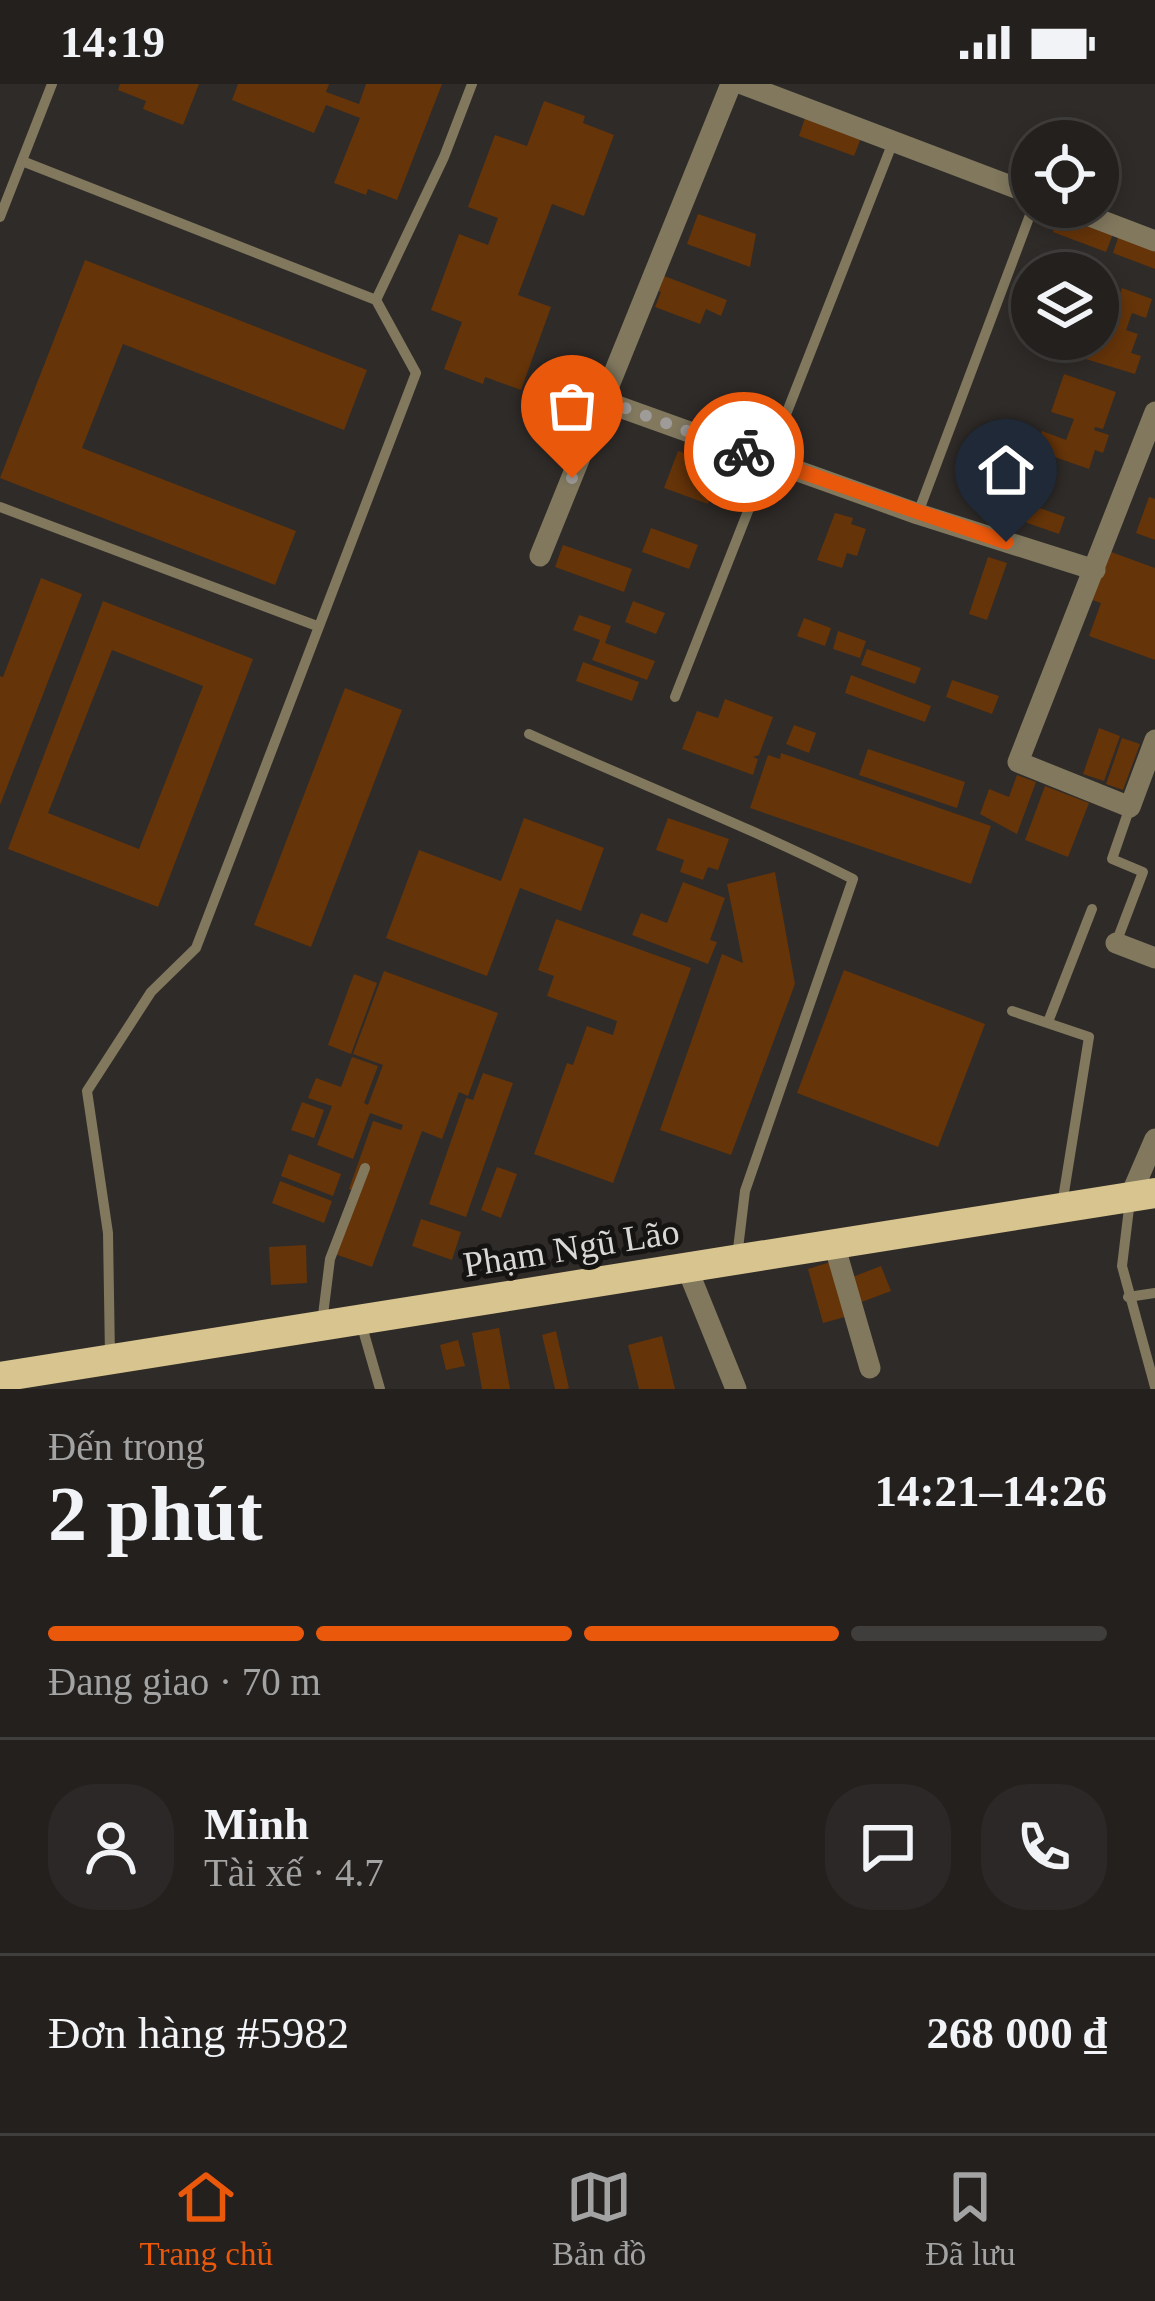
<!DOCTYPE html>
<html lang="vi">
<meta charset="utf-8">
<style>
body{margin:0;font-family:"Times New Roman",serif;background:#2b2827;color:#f1f3f6;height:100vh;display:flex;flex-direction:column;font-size:45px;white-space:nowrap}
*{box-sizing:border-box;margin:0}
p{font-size:39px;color:#a3a3a4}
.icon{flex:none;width:66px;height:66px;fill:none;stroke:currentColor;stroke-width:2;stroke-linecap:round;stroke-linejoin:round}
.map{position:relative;height:1305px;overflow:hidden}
.side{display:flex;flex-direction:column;background:#23201e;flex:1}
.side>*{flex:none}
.buttons{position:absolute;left:1011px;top:36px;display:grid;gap:24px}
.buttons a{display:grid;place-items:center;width:108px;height:108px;border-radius:50%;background:#23201e;box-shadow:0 6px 18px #0003,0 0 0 3px #403e3c;font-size:60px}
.pin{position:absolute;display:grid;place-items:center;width:102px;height:102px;color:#fff;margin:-123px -51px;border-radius:50% 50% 50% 0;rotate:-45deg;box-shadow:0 0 12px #0007}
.pin .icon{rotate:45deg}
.courier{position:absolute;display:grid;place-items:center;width:120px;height:120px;margin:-60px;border:9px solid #ea580c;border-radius:50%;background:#fff;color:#222;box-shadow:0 3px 15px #0007}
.overview em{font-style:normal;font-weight:700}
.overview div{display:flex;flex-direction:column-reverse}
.overview{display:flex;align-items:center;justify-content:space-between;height:204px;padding:0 48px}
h1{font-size:78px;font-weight:700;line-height:90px}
.bar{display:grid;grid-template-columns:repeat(4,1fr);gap:18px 12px;align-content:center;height:144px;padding:0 48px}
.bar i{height:15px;border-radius:9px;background:#403e3c}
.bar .active{background:#ea580c}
.bar p{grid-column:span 4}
.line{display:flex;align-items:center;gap:30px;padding:0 48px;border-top:3px solid #403e3c}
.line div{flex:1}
.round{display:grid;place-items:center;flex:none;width:126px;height:126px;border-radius:48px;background:#2b2827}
.status{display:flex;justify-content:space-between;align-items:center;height:84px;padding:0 60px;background:#23201e;direction:ltr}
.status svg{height:33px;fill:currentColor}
.menu{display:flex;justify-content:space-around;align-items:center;height:168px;border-top:3px solid #403e3c;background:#23201e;font-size:33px;color:#a3a3a4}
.menu a{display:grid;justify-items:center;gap:6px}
.menu .active{color:#ea580c}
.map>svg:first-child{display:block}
.building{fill:#653409;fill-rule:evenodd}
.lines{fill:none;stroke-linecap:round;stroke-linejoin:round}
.service{stroke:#81785e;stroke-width:10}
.minor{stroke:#81785e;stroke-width:21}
.primary{stroke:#d7c48e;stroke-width:30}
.done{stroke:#9e9b99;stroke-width:12;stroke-dasharray:0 21.6}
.route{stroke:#ea580c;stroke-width:15}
.labels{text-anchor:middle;stroke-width:10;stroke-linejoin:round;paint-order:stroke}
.street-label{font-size:36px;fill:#dad8d6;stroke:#161413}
</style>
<div class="status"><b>14:19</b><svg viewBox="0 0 49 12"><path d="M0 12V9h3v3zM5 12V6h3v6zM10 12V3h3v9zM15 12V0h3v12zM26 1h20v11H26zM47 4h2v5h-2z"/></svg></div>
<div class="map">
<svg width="1155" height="1305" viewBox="0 0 1155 1305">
<rect width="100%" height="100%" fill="#2f2b28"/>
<!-- building -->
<g class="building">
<polygon points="120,0 199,0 183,41 143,25 146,17 118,6"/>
<polygon points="238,0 329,0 326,8 359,20 366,0 442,0 397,116 368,105 366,111 334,99 360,34 326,21 314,49 232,16"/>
<polygon points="544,17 585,32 583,39 614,51 584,132 552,120 518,211 551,223 521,306 485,293 483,300 444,285 462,238 431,226 459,150 488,161 498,134 468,123 495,51 527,62"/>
<polygon points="807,28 863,49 854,72 799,52"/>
<polygon points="1062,124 1115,145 1106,168 1053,148"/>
<polygon points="698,130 756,150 750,183 687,160"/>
<polygon points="1119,151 1155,164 1155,185 1113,169"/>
<polygon points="85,176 367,286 344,346 123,260 82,364 296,447 275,501 0,394"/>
<polygon points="659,190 727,216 721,232 706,225 700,240 655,223 661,208 653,205"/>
<polygon points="1122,204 1152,215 1146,234 1132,229 1126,246 1138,250 1131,269 1141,272 1135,290 1069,270 1074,255 1098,255 1098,217 1115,223"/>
<polygon points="1064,290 1116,308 1103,345 1095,343 1094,346 1109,351 1103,369 1095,366 1089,385 1035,366 1042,347 1066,356 1074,335 1051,328"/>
<polygon points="713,324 760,343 754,359 706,340"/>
<polygon points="678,367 721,383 708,420 664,404"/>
<polygon points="1149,413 1155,415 1155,456 1136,449"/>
<polygon points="1020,417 1065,433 1059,450 1013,434"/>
<polygon points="835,429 853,434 851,440 866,445 857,472 847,469 842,484 817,476"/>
<polygon points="651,444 698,461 689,485 642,468"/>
<polygon points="563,461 632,485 624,508 555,483"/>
<polygon points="1103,465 1155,484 1155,576 1089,552 1101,519 1086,514"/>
<polygon points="988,473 1007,479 987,536 969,530"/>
<polygon points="41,494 82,510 0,721 0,592 3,593"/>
<path d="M103 517 253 575 158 823 8 765ZM112 566 203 602 139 765 48 729Z"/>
<polygon points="633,517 665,529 656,550 625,538"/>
<polygon points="579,531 611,542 605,559 655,577 647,596 592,576 600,556 573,546"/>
<polygon points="804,534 831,544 825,562 797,552"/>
<polygon points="838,547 866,557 860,574 833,565"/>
<polygon points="867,565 921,584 915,600 861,581"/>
<polygon points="583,578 639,598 632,617 576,597"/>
<polygon points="851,591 931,622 925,638 845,609"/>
<polygon points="952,596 999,612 992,630 946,613"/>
<polygon points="345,604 402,626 311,863 254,841"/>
<polygon points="725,615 773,633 759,671 753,673 758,675 753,691 682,665 697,627 718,634"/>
<polygon points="794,641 816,649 809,669 786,660"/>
<polygon points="1099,644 1120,652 1104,697 1083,690"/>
<polygon points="1122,654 1140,660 1123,706 1106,700"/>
<polygon points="868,665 965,698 957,724 859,691"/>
<polygon points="781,669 991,742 971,800 750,724 768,671 780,675"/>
<polygon points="1017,691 1036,698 1017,750 980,730 989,705 1009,713"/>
<polygon points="1045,702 1089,719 1068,773 1025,756"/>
<polygon points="524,734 604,764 581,827 520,804 487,892 386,854 419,766 501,797"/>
<polygon points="668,734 729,755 718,786 708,783 703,796 680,788 684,776 656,766"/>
<polygon points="775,788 795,900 731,1071 660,1046 722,870 743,879 727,800"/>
<polygon points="683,798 725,814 710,856 717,858 708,880 632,851 641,829 667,839"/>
<polygon points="556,835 691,884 613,1099 534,1070 567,979 573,981 587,942 613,951 617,937 547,912 554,892 538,886"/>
<polygon points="844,886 985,940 938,1063 797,1009"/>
<polygon points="384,887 498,929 468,1012 459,1008 442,1055 422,1047 372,1183 332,1169 355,1107 349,1105 373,1037 401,1046 403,1041 370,1029 353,1075 317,1061 332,1022 308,1014 316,994 341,1003 352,973 378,982 364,1019 368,1021 383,981 353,970"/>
<polygon points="354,890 377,899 351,970 328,961"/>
<polygon points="483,989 513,999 466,1133 429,1120 466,1014 473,1016"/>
<polygon points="302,1018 324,1026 314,1054 291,1046"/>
<polygon points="289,1070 341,1090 333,1112 281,1092"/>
<polygon points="497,1083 517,1090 501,1134 481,1126"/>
<polygon points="280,1097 332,1117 324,1139 272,1119"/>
<polygon points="421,1135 461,1148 452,1176 412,1162"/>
<polygon points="306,1161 307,1199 271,1201 269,1163"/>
<polygon points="830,1178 845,1233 823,1239 808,1185"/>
<polygon points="881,1182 891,1207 859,1219 850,1194"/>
<polygon points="499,1244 510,1305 482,1305 472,1249"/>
<polygon points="556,1247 569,1304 566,1305 555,1305 542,1251"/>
<polygon points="662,1252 675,1305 639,1305 628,1261"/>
<polygon points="458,1256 465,1282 446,1286 440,1261"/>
</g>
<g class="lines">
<!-- service -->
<g class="service">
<polyline points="22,77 376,216 416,289 196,864 151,908 87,1007 108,1149 110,1272"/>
<polyline points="0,133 52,0"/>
<polyline points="376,216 444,73 472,0"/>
<polyline points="0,423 317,542"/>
<polyline points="918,429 1033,123"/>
<polyline points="675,613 893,58"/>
<path d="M529 650C637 699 748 742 853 795L745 1107 737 1173"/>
<polyline points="1116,859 1143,788 1112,775 1130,723"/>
<polyline points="1012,927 1089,953 1062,1121"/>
<polyline points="1048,938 1092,825"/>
<polyline points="1130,1116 1122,1182 1155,1303"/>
<polyline points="1128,1213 1155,1209"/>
<polyline points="322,1239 330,1175 365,1084"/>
<polyline points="361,1239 380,1305"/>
</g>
<!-- minor -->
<g class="minor">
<polyline points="742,0 1032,110"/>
<polyline points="1066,123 1155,157"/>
<polyline points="603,317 918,430 1095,486"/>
<polyline points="1155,328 1018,678 1130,723 1155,656"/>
<polyline points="540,472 731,0"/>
<polyline points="1116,859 1155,874"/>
<polyline points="1130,1113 1155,1055"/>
<polyline points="834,1160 870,1284"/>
<polyline points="687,1184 736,1305"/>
</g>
<!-- primary -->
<polyline class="primary" points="0,1293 1155,1109"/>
</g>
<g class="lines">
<!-- done -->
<polyline class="done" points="572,394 603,316 744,368"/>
<!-- route -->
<polyline class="route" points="744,368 1006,458"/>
</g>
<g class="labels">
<!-- street labels -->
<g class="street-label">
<text transform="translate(571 1163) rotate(-9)" y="13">Phạm Ngũ Lão</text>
</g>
</g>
</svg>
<div class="buttons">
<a><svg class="icon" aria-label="locate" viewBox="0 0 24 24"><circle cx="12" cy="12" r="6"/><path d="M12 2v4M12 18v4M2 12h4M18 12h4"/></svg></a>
<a><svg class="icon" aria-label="layers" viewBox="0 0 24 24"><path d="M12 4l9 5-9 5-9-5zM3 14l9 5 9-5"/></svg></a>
</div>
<div class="pin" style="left:572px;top:394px;background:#ea580c"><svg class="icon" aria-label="bag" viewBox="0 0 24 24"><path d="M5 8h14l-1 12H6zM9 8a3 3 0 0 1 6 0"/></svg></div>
<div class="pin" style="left:1006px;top:458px;background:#1f2937"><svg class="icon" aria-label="home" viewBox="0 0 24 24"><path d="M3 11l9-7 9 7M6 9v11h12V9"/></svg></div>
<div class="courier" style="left:744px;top:368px"><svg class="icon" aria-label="bike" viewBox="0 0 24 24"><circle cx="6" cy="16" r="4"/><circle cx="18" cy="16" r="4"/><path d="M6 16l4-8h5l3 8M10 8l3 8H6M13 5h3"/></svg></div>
</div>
<section class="side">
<div class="overview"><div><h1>2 phút</h1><p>Đến trong</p></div><em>14:21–14:26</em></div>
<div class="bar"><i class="active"></i><i class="active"></i><i class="active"></i><i></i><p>Đang giao · 70 m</p></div>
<div class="line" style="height:216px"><a class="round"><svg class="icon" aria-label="person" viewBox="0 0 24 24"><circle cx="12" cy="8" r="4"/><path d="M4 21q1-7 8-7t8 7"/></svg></a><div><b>Minh</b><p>Tài xế · 4.7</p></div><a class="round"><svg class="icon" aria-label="chat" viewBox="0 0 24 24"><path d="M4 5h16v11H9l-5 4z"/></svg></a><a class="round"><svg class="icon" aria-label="phone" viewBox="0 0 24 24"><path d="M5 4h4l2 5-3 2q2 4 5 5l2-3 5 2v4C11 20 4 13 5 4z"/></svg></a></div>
<div class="line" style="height:156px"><div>Đơn hàng #5982</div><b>268 000 ₫</b></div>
</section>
<nav class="menu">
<a class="active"><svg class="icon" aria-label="home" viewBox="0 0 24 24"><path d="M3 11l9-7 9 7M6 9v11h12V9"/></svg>Trang chủ</a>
<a><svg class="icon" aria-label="map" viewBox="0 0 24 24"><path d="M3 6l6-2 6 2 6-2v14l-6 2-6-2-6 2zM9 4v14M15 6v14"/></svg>Bản đồ</a>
<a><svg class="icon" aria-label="saved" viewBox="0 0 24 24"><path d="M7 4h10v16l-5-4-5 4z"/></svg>Đã lưu</a>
</nav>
